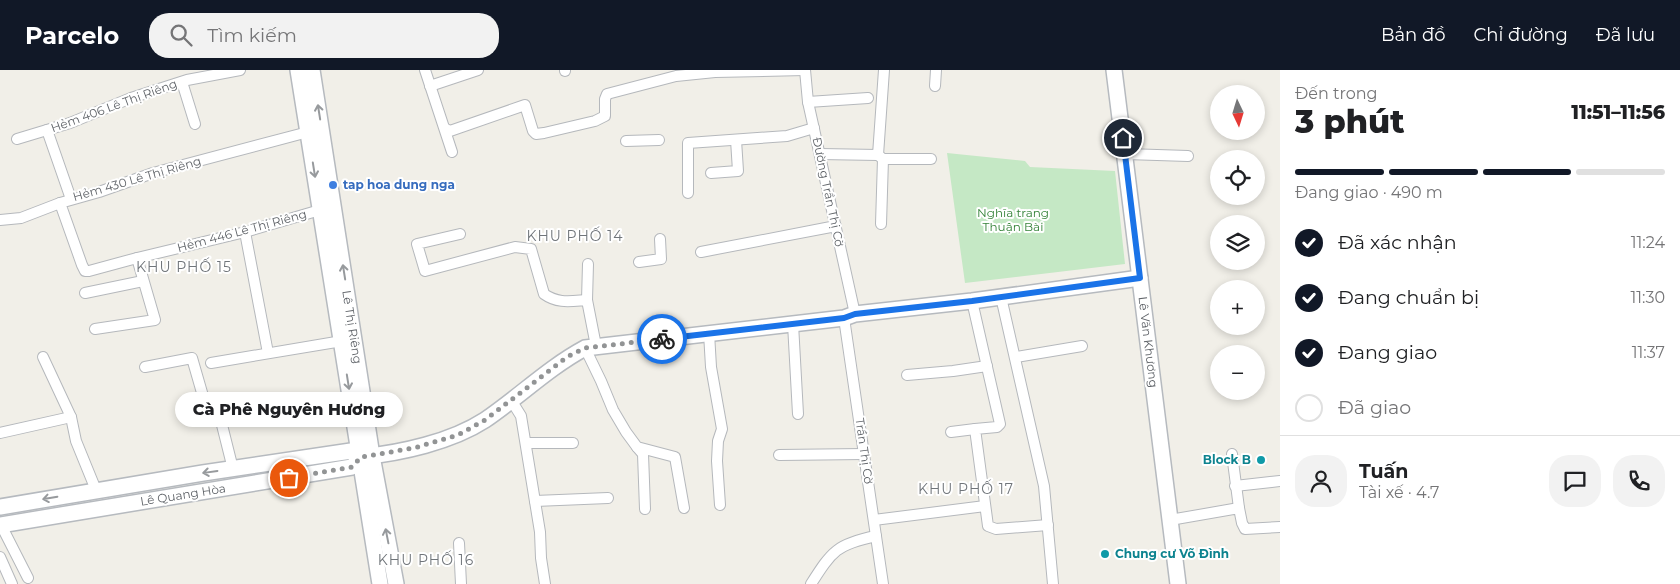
<!DOCTYPE html>
<html lang="vi">
<meta charset="utf-8">
<style>
body{margin:0;font-family:Montserrat,sans-serif;background:#f2f2f2;color:#202124;height:100vh;display:flex;flex-direction:column;font-size:19px;white-space:nowrap}
*{box-sizing:border-box;margin:0}
p{font-size:16px;color:#757577}
.icon{flex:none;width:28px;height:28px;fill:none;stroke:currentColor;stroke-width:2;stroke-linecap:round;stroke-linejoin:round}
.map{position:relative;flex:1;overflow:hidden}
.side{display:flex;flex-direction:column;background:#fff;width:400px}
.side>*{flex:none}
.needle{width:32px;rotate:176deg}
.tools{position:absolute;left:1210px;top:15px;display:grid;gap:10px}
.tools a{display:grid;place-items:center;width:55px;height:55px;border-radius:50%;background:#fff;box-shadow:0 2px 8px #0003;font-size:25px}
.pin{position:absolute;display:grid;place-items:center;width:42px;height:42px;color:#fff;margin:-21px;border:2px solid #fff;border-radius:50%;box-shadow:0 1px 5px #0007}
.courier{position:absolute;display:grid;place-items:center;width:50px;height:50px;margin:-25px;border:4px solid #1a73e8;border-radius:50%;background:#fff;color:#222;box-shadow:0 1px 6px #0007}
.bubble{position:absolute;height:35px;border-radius:18px;background:#fff;box-shadow:0 2px 8px #0003;font-size:16px;font-weight:800;line-height:35px;text-align:center}
.summary em{font-style:normal;font-weight:800}
.summary div{display:flex;flex-direction:column-reverse}
.summary{display:flex;align-items:center;justify-content:space-between;height:85px;padding:0 15px}
h1{font-size:32px;font-weight:800;line-height:38px}
.bar{display:grid;grid-template-columns:repeat(4,1fr);gap:8px 5px;align-content:center;height:60px;padding:0 15px}
.bar i{height:6px;border-radius:4px;background:#e0e0e0}
.bar .on{background:#111827}
.bar p{grid-column:span 4}
.line{display:flex;align-items:center;gap:12px;padding:0 15px;border-top:1px solid #e0e0e0}
.line div{flex:1}
.round{display:grid;place-items:center;flex:none;width:52px;height:52px;border-radius:20px;background:#f2f2f2}
ol{padding:0 15px;list-style:none}
li{display:flex;align-items:center;gap:15px;height:55px}
li p{margin-inline-start:auto}
li .icon{padding:5px;border-radius:50%;background:#111827;color:#fff;stroke-width:4}
li:last-child{color:#757577}
li i{width:28px;height:28px;border:2px solid #e0e0e0;border-radius:50%}
header{display:flex;align-items:center;gap:30px;box-sizing:border-box;height:70px;padding:0 25px;background:#111827;color:#fff}
header strong{font-size:24px}
nav{display:flex;gap:28px;margin-inline-start:auto;font-size:18px}
.search{width:350px;height:45px;background:#f2f2f2;display:flex;align-items:center;gap:12px;box-sizing:border-box;padding:0 18px;border-radius:20px;color:#757577;font-size:19px}
main{display:flex;flex:1;min-height:0}
.map>svg:first-child{display:block}
.green{fill:#c5e8c5}
.lines{fill:none;stroke-linecap:round;stroke-linejoin:round}
.street-casing{stroke:#b5b8bc;stroke-width:12}
.secondary-casing{stroke:#b6babf;stroke-width:18}
.street{stroke:#fff;stroke-width:10}
.secondary{stroke:#fff;stroke-width:15}
.oneway{stroke:#979a9d}
.done{stroke:#929495;stroke-width:5;stroke-dasharray:0 9}
.route{stroke:#1a73e8;stroke-width:6}
.shop-dot{fill:#3f7fe0;stroke:#fff;stroke-width:2}
.culture-dot{fill:#0f9aa8;stroke:#fff;stroke-width:2}
.labels{text-anchor:middle;stroke-width:4;stroke-linejoin:round;paint-order:stroke}
.street-label{font-size:12px;fill:#5f6368;stroke:#fff}
.shop-label{font-size:12px;font-weight:bold;fill:#366cbe;stroke:#fff;text-anchor:start}
.park-label{font-size:12px;fill:#348238;stroke:#fff}
.culture-label{font-size:12px;font-weight:bold;fill:#0d838f;stroke:#fff;text-anchor:end}
.neighbourhood-label{font-size:14px;letter-spacing:1px;fill:#70757a;stroke:#fff}
</style>
<header>
<strong>Parcelo</strong>
<div class="search"><svg class="icon" aria-label="search" viewBox="0 0 24 24"><circle cx="10" cy="10" r="6"/><path d="M15 15l6 6"/></svg>Tìm kiếm</div>
<nav><a>Bản đồ</a><a>Chỉ đường</a><a>Đã lưu</a></nav>
</header>
<main>
<div class="map">
<svg width="1280" height="514" viewBox="0 0 1280 514">
<rect width="100%" height="100%" fill="#f1efe8"/>
<!-- green -->
<polygon class="green" points="947,83 1025,91 1030,97 1115,101 1125,194 965,213"/>
<g class="lines">
<!-- street casing -->
<g class="street-casing">
<g id="street">
<polyline points="425,0 452,82"/>
<polyline points="565,0 565,1"/>
<polyline points="805,0 808,32 855,244"/>
<polyline points="182,12 195,54"/>
<polyline points="430,16 478,0"/>
<polyline points="935,16 936,0"/>
<polyline points="808,32 868,28"/>
<polyline points="446,59 450,61 525,35 533,61 536,64 544,63 595,51 605,46 605,29 607,24 676,6 715,2 805,0"/>
<polyline points="47,60 71,129"/>
<polyline points="17,69 70,53 131,28 187,10 240,0"/>
<polyline points="626,71 659,70"/>
<polyline points="820,84 878,85 884,0"/>
<polyline points="1126,84 1188,86"/>
<polyline points="878,85 883,89 881,154"/>
<polyline points="883,89 931,89"/>
<polyline points="711,103 738,101 736,70"/>
<polyline points="688,123 688,73 787,66 814,58"/>
<polyline points="0,150 21,148 60,133"/>
<polyline points="245,162 268,283"/>
<path d="M460 164 417 174 425 201 515 177 531 179 544 224C558 234 571 231 587 230L596 276"/>
<polyline points="701,182 836,156"/>
<polyline points="137,188 89,201 85,201 82,195 60,133 99,122 153,103 308,62"/>
<polyline points="639,192 661,189 660,169"/>
<polyline points="85,223 143,211"/>
<polyline points="1001,227 1044,416 1053,514"/>
<polyline points="587,230 588,194"/>
<polyline points="972,231 1000,354 997,357 975,359 988,456 996,459 1048,455"/>
<polyline points="844,248 883,514"/>
<polyline points="793,254 798,344"/>
<polyline points="95,259 155,250 137,188 245,162 320,140"/>
<polyline points="709,263 711,297 722,359 718,371 717,391 720,435"/>
<polyline points="585,278 601,311 613,340 626,362 637,377 675,387 684,438"/>
<polyline points="43,287 71,347 76,371 96,420"/>
<polyline points="1016,287 1082,276"/>
<polyline points="211,293 342,271"/>
<polyline points="145,297 192,288 207,340 220,347 233,399"/>
<polyline points="907,305 953,301 987,296"/>
<polyline points="511,330 521,346 540,462 541,488 545,514"/>
<polyline points="951,362 975,359"/>
<polyline points="0,363 71,347"/>
<polyline points="526,373 573,373"/>
<polyline points="637,377 643,384 645,439"/>
<polyline points="1232,384 1239,438"/>
<polyline points="779,385 864,384"/>
<polyline points="1235,416 1280,411"/>
<polyline points="535,431 608,428"/>
<polyline points="874,450 985,436"/>
<polyline points="1170,450 1239,438 1242,453 1245,459 1280,457"/>
<polyline points="1,455 28,508"/>
<polyline points="459,473 461,514"/>
<polyline points="0,487 12,514"/>
<path d="M811 514C832 481 837 474 876 466"/>
</g>
</g>
<!-- secondary casing -->
<g class="secondary-casing">
<g id="secondary">
<polyline points="298,0 380,514"/>
<polyline points="312,0 372,386 396,514"/>
<polyline points="1114,0 1178,514"/>
<path d="M0 437 203 403 351 381 361 387C401 383 451 372 485 350 519 327 548 298 585 278L844 248 855 244 972 231 1140 208"/>
<polyline points="0,455 352,397 361,387"/>
</g>
</g>
<!-- street -->
<use href="#street" class="street"/>
<!-- secondary -->
<use href="#secondary" class="secondary"/>
</g>
<!-- one-way arrows -->
<defs><path id="oneway-shaft" d="M-6 0H5M1.5-3L5.5 0L1.5 3" fill="none" stroke-width="1.6" stroke-linecap="round" stroke-linejoin="round" transform="scale(1.25)"/></defs>
<g class="oneway">
<use href="#oneway-shaft" transform="translate(319 42) rotate(-99)"/>
<use href="#oneway-shaft" transform="translate(314 100) rotate(81)"/>
<use href="#oneway-shaft" transform="translate(344 202) rotate(-99)"/>
<use href="#oneway-shaft" transform="translate(348 312) rotate(81)"/>
<use href="#oneway-shaft" transform="translate(210 402) rotate(172)"/>
<use href="#oneway-shaft" transform="translate(50 428) rotate(170)"/>
<use href="#oneway-shaft" transform="translate(387 466) rotate(-101)"/>
</g>
<g class="lines">
<!-- done -->
<polyline class="done" points="289,408 352,397 361,387 414,378 458,365 485,350 567,287 585,278 662,269"/>
<!-- route -->
<polyline class="route" points="662,269 844,248 855,244 972,231 1140,208 1123,68"/>
</g>
<!-- markers -->
<circle class="shop-dot" cx="333" cy="115" r="5"/>
<g class="culture-dot">
<circle cx="1261" cy="390" r="5"/>
<circle cx="1105" cy="484" r="5"/>
</g>
<g class="labels">
<!-- street labels -->
<g class="street-label">
<text transform="translate(114 36) rotate(-20)" y="4">Hẻm 406 Lê Thị Riêng</text>
<text transform="translate(137 109) rotate(-16)" y="4">Hẻm 430 Lê Thị Riêng</text>
<text transform="translate(828 122) rotate(78)" y="4">Đường Trần Thị Cờ</text>
<text transform="translate(242 161) rotate(-15)" y="4">Hẻm 446 Lê Thị Riêng</text>
<text transform="translate(352 257) rotate(81)" y="4">Lê Thị Riêng</text>
<text transform="translate(1148 272) rotate(83)" y="4">Lê Văn Khương</text>
<text transform="translate(864 381) rotate(82)" y="4">Trần Thị Cờ</text>
<text transform="translate(183 425) rotate(-9)" y="4">Lê Quang Hòa</text>
</g>
<!-- shop labels -->
<g class="shop-label">
<text x="343" y="119">tap hoa dung nga</text>
</g>
<!-- park labels -->
<g class="park-label">
<text x="1013" y="147">Nghĩa trang<tspan x="1013" dy="14">Thuận Bài</tspan></text>
</g>
<!-- culture labels -->
<g class="culture-label">
<text x="1251" y="394">Block B</text>
<text x="1115" y="488" text-anchor="start">Chung cư Võ Đình</text>
</g>
<!-- neighbourhood labels -->
<g class="neighbourhood-label">
<text x="575" y="171">KHU PHỐ 14</text>
<text x="184" y="202">KHU PHỐ 15</text>
<text x="966" y="424">KHU PHỐ 17</text>
<text x="426" y="495">KHU PHỐ 16</text>
</g>
</g>
</svg>
<div class="tools">
<a><svg class="needle" viewBox="-14 -14 28 28"><path d="M0-13l5 13h-10z" fill="#e53935"/><path d="M0 13l5-13h-10z" fill="#757577"/></svg></a>
<a><svg class="icon" aria-label="locate" viewBox="0 0 24 24"><circle cx="12" cy="12" r="6"/><path d="M12 2v4M12 18v4M2 12h4M18 12h4"/></svg></a>
<a><svg class="icon" aria-label="layers" viewBox="0 0 24 24"><path d="M12 4l9 5-9 5-9-5zM3 14l9 5 9-5"/></svg></a>
<a>+</a>
<a>−</a>
</div>
<div class="pin" style="left:289px;top:408px;background:#ea580c"><svg class="icon" aria-label="bag" viewBox="0 0 24 24"><path d="M5 8h14l-1 12H6zM9 8a3 3 0 0 1 6 0"/></svg></div>
<div class="pin" style="left:1123px;top:68px;background:#1f2937"><svg class="icon" aria-label="home" viewBox="0 0 24 24"><path d="M3 11l9-7 9 7M6 9v11h12V9"/></svg></div>
<div class="courier" style="left:662px;top:269px"><svg class="icon" aria-label="bike" viewBox="0 0 24 24"><circle cx="6" cy="16" r="4"/><circle cx="18" cy="16" r="4"/><path d="M6 16l4-8h5l3 8M10 8l3 8H6M13 5h3"/></svg></div>
<div class="bubble" style="left:175px;top:322px;width:228px">Cà Phê Nguyên Hương</div>
</div>
<section class="side">
<div class="summary"><div><h1>3 phút</h1><p>Đến trong</p></div><em>11:51–11:56</em></div>
<div class="bar"><i class="on"></i><i class="on"></i><i class="on"></i><i></i><p>Đang giao · 490 m</p></div>
<ol>
<li><svg class="icon" aria-label="check" viewBox="0 0 24 24"><path d="M5 12l5 5 9-10"/></svg>Đã xác nhận<p>11:24</p></li>
<li><svg class="icon" aria-label="check" viewBox="0 0 24 24"><path d="M5 12l5 5 9-10"/></svg>Đang chuẩn bị<p>11:30</p></li>
<li><svg class="icon" aria-label="check" viewBox="0 0 24 24"><path d="M5 12l5 5 9-10"/></svg>Đang giao<p>11:37</p></li>
<li><i></i>Đã giao</li>
</ol>
<div class="line" style="height:90px"><a class="round"><svg class="icon" aria-label="person" viewBox="0 0 24 24"><circle cx="12" cy="8" r="4"/><path d="M4 21q1-7 8-7t8 7"/></svg></a><div><b>Tuấn</b><p>Tài xế · 4.7</p></div><a class="round"><svg class="icon" aria-label="chat" viewBox="0 0 24 24"><path d="M4 5h16v11H9l-5 4z"/></svg></a><a class="round"><svg class="icon" aria-label="phone" viewBox="0 0 24 24"><path d="M5 4h4l2 5-3 2q2 4 5 5l2-3 5 2v4C11 20 4 13 5 4z"/></svg></a></div>
</section>
</main>
